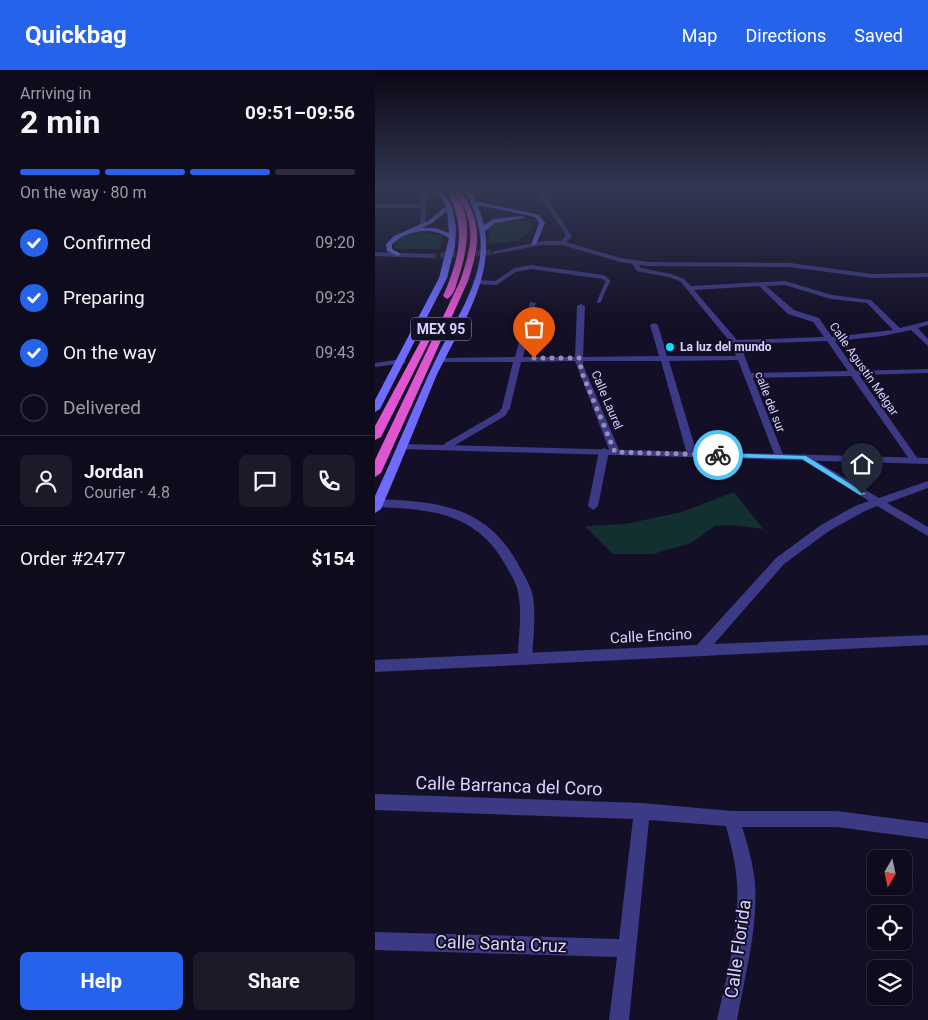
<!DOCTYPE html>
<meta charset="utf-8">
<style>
body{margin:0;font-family:Roboto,sans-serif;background:#1c1929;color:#f1f3f6;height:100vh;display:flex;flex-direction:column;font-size:19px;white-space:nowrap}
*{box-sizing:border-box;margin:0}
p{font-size:16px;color:#9b9ba3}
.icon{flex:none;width:28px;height:28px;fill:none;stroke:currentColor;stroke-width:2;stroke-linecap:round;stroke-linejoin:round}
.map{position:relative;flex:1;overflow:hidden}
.panel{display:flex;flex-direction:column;background:#0e0b1c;width:375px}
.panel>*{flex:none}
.needle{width:32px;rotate:189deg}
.controls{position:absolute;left:492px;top:780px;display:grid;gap:10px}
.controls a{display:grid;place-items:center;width:45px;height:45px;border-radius:8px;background:#0e0b1c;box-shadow:0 5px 20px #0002,0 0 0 1px #2e2b3b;font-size:25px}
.pin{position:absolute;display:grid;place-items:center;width:42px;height:42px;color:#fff;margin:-51px -21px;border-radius:50% 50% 50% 0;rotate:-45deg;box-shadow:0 0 5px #0007}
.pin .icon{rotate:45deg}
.courier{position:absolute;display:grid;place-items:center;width:50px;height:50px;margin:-25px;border:4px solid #4fc3f7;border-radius:50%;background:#fff;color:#222;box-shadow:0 1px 6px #0007}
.summary em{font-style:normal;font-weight:700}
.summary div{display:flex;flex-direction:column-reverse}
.summary{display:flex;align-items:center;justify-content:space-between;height:85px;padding:0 20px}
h1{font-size:32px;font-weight:700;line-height:38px}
.bar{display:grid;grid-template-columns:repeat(4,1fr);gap:8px 5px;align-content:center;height:60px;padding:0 20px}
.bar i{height:6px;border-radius:4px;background:#2e2b3b}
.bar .current{background:#2563eb}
.bar p{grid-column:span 4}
.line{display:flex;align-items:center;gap:12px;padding:0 20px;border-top:1px solid #2e2b3b}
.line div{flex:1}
.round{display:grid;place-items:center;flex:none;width:52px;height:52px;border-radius:8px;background:#1c1929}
ol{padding:0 20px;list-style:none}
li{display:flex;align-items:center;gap:15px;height:55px}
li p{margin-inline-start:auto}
li .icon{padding:5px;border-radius:50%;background:#2563eb;color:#fff;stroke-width:4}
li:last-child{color:#9b9ba3}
li i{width:28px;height:28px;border:2px solid #2e2b3b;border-radius:50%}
.primary-button{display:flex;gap:10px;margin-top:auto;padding:10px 20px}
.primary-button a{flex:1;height:58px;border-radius:8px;background:#2563eb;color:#fff;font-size:20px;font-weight:700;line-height:58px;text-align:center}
.primary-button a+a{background:#1c1929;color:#f1f3f6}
header{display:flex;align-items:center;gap:30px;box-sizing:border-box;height:70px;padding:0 25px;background:#2563eb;color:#fff}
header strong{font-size:24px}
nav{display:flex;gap:28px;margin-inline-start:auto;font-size:18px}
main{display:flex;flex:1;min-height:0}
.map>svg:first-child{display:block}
.green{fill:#12302f}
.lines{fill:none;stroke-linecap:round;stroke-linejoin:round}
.tertiary-tunnel{stroke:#312d47;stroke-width:6;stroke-dasharray:6 3;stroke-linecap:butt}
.service{stroke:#3d3a85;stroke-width:4}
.minor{fill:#3d3a85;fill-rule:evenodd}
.tertiary{fill:#3d3a85;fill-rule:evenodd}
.secondary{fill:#6f6bff;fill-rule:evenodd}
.trunk{fill:#e055d1;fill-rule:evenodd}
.route{fill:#4fc3f7}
.done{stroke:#948fb3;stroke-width:5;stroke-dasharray:0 9}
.poi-dot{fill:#00e5ff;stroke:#130f26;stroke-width:2}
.labels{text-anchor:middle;stroke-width:4;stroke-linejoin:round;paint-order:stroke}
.far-poi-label{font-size:12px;font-weight:bold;fill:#d9d4ff;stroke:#130f26;text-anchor:start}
.far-street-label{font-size:12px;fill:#d9d4ff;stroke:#130f26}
.shield{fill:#130f26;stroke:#9e99be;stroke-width:1}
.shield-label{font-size:14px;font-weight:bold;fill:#d9d4ff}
.street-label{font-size:15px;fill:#d9d4ff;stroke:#130f26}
.near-street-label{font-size:18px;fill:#d9d4ff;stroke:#130f26}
</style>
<header>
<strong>Quickbag</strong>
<nav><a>Map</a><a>Directions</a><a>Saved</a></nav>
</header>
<main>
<section class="panel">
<div class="summary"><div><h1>2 min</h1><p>Arriving in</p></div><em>09:51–09:56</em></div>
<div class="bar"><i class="current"></i><i class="current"></i><i class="current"></i><i></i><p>On the way · 80 m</p></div>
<ol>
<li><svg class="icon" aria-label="check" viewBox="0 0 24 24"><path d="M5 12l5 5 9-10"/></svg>Confirmed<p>09:20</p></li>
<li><svg class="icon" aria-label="check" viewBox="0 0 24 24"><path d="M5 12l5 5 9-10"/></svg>Preparing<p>09:23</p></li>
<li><svg class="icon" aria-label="check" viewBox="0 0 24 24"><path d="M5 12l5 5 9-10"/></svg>On the way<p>09:43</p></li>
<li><i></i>Delivered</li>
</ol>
<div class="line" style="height:90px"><a class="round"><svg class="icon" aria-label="person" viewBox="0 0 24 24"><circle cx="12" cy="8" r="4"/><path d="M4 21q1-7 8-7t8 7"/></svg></a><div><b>Jordan</b><p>Courier · 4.8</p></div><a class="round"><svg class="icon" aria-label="chat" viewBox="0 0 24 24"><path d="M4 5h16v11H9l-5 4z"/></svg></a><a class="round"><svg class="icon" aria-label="phone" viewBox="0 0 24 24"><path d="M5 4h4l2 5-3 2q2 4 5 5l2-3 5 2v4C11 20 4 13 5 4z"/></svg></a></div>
<div class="line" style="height:65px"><div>Order #2477</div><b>$154</b></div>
<div class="primary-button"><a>Help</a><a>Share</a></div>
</section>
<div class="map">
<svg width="553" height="950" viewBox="0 0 553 950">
<rect width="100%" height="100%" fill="#130f26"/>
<!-- green -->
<g class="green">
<path d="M140 150 153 152 158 155C149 174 132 172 114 174L113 157 118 153Z"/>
<polygon points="43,162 68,165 65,179 20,179 18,174 21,169 31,164"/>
<polygon points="359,422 388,459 358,455 340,456 316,473 278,484 238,484 210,456 250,454 307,442"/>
</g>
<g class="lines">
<!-- tertiary-tunnel -->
<polyline class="tertiary-tunnel" points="56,186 119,182"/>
<!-- service -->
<polyline class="service" points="100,212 121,213 140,200 156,197 228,207 233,211 224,231"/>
<!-- minor -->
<g class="minor">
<polygon points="46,119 52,119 50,155 45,154 46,138 0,138 0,134 46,134"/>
<polygon points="161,119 165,119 196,164 196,168 189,174 184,173 190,167 190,164"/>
<path d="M259 190 266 198 296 204 309 209 316 216 410 211 457 225 496 230 525 258 553 251V255L543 258 553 269V276L536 260 508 266 460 271 481 301 553 299V303L484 305 543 389 545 391 543 393H537L476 306 378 308 409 387 404 390 401 389 363 290 294 291 322 384 320 386H314L312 384 286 291H208V295L245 382 243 384H237L235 382 200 291 146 292 135 338 130 346 75 378H69V374L124 342 127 338 138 292H65L61 290 65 288 140 287 155 232 161 233 148 287H200L202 236 206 234 210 236 208 287 284 286 275 255 279 253 283 255 292 286H361L356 273 305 211 293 207 262 201 256 192ZM410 215 456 229 492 233 518 260 457 267 444 248 419 240 391 216ZM384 216 413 244 438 252 449 267 362 270 319 220ZM452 271 473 301 376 303 365 274Z"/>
<polygon points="27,289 30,289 30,293 0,297 0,293"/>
<polygon points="229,378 234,381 223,436 218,440 213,436 224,381"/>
<polygon points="429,384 504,428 553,411 553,418 512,433 553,457 553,466 502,436 488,442 454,461 409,494 339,574 553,565 553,575 0,602 0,590 322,575 401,488 446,455 480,436 494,431 426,389 424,387"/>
<path d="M0 724 267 733 357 741H462L553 753V769L462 757H367C373 775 378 794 380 813 383 859 370 905 362 950H342C352 905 365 859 362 813 361 794 356 775 351 756L274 750 254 950H234L242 887 0 880V862L244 869 258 749 0 740Z"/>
</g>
<!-- tertiary -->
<g class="tertiary">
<polygon points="167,171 187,171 246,188 273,192 415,193 497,204 553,203 553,207 497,208 415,197 273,196 245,192 187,175 167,175 119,184 116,182"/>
<polygon points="0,182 56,184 59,186 56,188 0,186"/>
<polygon points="28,374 553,388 553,394 24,379 24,375"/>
<path d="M0 429C60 431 110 435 142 492 148 504 156 515 158 527 161 548 158 569 157 589L155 593 150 595 145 593 143 589C143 569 147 548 144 528 143 516 137 506 131 496 102 442 55 439 0 437Z"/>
</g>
<!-- secondary -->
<g class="secondary">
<path d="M60 119H66L77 136 81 157 80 176 72 208 5 339 0 342V330L64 208 74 168C57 156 32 160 17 174V179L26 184 23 186 12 181 11 174 19 166 53 151 71 136ZM72 141 74 163 61 158H47L57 153Z"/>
<path d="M88 119H94L101 131 164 145 170 153 161 174 156 175 164 153 160 147 103 135 109 155 118 149 147 146 150 148 120 153 110 161C118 214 81 263 60 309 42 352 25 396 6 439L0 443V426C21 381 39 335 60 291 76 257 100 224 105 187 108 163 101 139 88 119Z"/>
</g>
<!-- trunk -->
<g class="trunk">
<path d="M78 119H84C108 151 105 174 93 211L6 403 0 407V390L85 211C98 174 102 152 78 119Z"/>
<path d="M77 123C101 138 91 187 83 209 81 215 79 226 72 229L68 226C83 192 92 160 74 125Z"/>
<polygon points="58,248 65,250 6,367 0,370 0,356"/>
</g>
</g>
<!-- sky -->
<linearGradient id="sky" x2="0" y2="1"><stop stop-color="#0a0815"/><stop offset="0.47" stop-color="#333752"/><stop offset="1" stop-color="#333752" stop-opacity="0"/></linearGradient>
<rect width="553" height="252" fill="url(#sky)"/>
<!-- route -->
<polygon class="route" points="341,383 431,386 491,424 485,425 427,389 343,387"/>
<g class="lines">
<!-- done -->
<polyline class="done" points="159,288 204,288 207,303 240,382 343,385"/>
</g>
<!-- markers -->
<circle class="poi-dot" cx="295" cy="277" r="5"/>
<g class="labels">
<!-- far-poi labels -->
<g class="far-poi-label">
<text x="305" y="281">La luz del mundo</text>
</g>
<!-- far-street labels -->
<g class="far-street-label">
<text transform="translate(489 299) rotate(55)" y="4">Calle Agustín Melgar</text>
<text transform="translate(232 330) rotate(67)" y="4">Calle Laurel</text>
<text transform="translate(395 332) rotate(69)" y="4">calle del sur</text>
</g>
<!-- shield labels -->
<rect class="shield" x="36" y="247.5" width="60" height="23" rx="4"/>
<g class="shield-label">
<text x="66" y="264">MEX 95</text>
</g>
<!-- street labels -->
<g class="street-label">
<text transform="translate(276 566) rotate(-3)" y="5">Calle Encino</text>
</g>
<!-- near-street labels -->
<g class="near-street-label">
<text transform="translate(134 716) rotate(2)" y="6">Calle Barranca del Coro</text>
<text transform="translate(126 874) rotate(2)" y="6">Calle Santa Cruz</text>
<text transform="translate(363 879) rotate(-82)" y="6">Calle Florida</text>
</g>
</g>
</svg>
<div class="controls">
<a><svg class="needle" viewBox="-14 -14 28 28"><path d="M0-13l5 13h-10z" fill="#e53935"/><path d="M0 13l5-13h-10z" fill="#9b9ba3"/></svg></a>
<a><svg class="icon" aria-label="locate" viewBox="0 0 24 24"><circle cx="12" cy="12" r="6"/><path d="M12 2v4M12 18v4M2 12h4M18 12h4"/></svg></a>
<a><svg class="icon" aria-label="layers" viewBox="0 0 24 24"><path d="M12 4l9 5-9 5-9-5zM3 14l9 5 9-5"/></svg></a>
</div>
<div class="pin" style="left:159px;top:288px;background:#ea580c"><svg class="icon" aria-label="bag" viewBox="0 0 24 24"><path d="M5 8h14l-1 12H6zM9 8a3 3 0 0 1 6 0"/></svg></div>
<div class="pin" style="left:487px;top:424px;background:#1f2937"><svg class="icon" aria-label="home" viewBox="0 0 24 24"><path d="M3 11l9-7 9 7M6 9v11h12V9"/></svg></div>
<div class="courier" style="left:343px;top:385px"><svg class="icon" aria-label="bike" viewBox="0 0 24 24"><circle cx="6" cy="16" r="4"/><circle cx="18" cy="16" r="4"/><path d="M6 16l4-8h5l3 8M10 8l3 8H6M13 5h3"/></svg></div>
</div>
</main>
